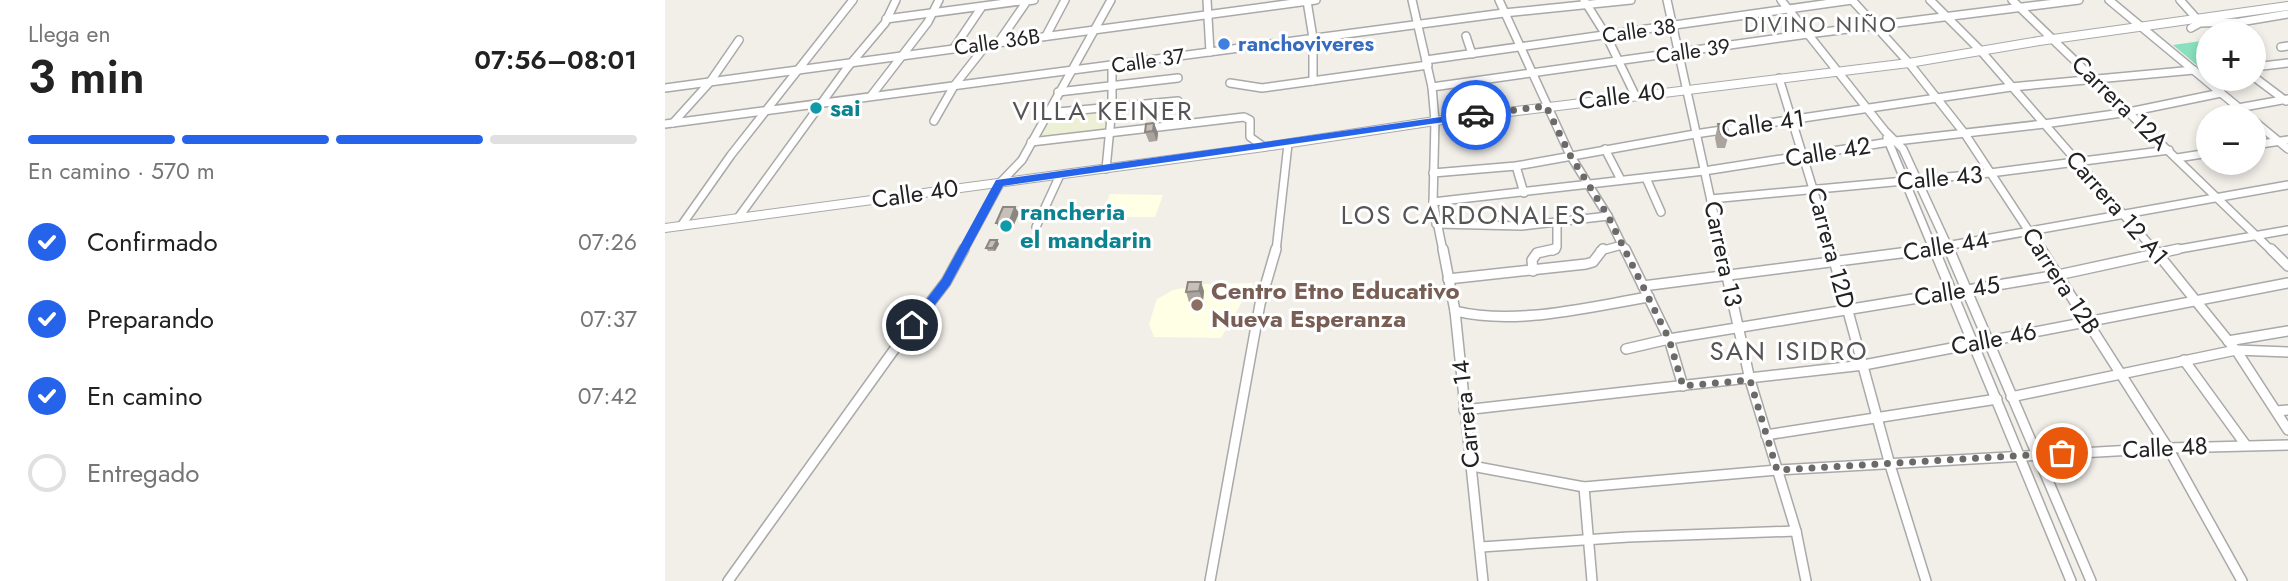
<!DOCTYPE html>
<html lang="es">
<meta charset="utf-8">
<style>
body{margin:0;font-family:Jost,sans-serif;background:#f6f6f6;color:#222;height:100vh;display:flex;flex-direction:column;font-size:26px;white-space:nowrap}
*{box-sizing:border-box;margin:0}
p{font-size:23px;color:#767676}
.icon{flex:none;width:38px;height:38px;fill:none;stroke:currentColor;stroke-width:2;stroke-linecap:round;stroke-linejoin:round}
.map{position:relative;flex:1;overflow:hidden}
.panel{display:flex;flex-direction:column;background:#fff;width:665px}
.panel>*{flex:none}
.fabs{position:absolute;left:1531px;top:21px;display:grid;gap:14px}
.fabs a{display:grid;place-items:center;width:70px;height:70px;border-radius:50%;background:#fff;box-shadow:0 4px 10px #0003;font-size:35px}
.pin{position:absolute;display:grid;place-items:center;width:60px;height:60px;color:#fff;margin:-30px;border:4px solid #fff;border-radius:50%;box-shadow:0 2px 7px #0007}
.courier{position:absolute;display:grid;place-items:center;width:70px;height:70px;margin:-35px;border:5px solid #2563eb;border-radius:50%;background:#fff;color:#222;box-shadow:0 2px 9px #0007}
.overview em{font-style:normal;font-weight:600}
.overview div{display:flex;flex-direction:column-reverse}
.overview{display:flex;align-items:center;justify-content:space-between;height:119px;padding:0 28px}
h1{font-size:46px;font-weight:600;line-height:52px}
.bar{display:grid;grid-template-columns:repeat(4,1fr);gap:10px 7px;align-content:center;height:84px;padding:0 28px}
.bar i{height:9px;border-radius:5px;background:#e0e0e0}
.bar .active{background:#2563eb}
.bar p{grid-column:span 4}
ol{padding:0 28px;list-style:none}
li{display:flex;align-items:center;gap:21px;height:77px}
li p{margin-inline-start:auto}
li .icon{padding:7px;border-radius:50%;background:#2563eb;color:#fff;stroke-width:4}
li:last-child{color:#767676}
li i{width:38px;height:38px;border:4px solid #e0e0e0;border-radius:50%}
main{display:flex;flex:1;min-height:0}
.map>svg:first-child{display:block}
.education{fill:#ffffe5}
.farmland{fill:#eef0d5}
.pitch{fill:#88e0be}
.lines{fill:none;stroke-linecap:round;stroke-linejoin:round}
.minor-far1-casing{stroke:#a9a9a9;stroke-width:10}
.minor-casing{stroke:#a9a9a9;stroke-width:12}
.tertiary-casing{stroke:#a9a9a9;stroke-width:10}
.minor-far1{stroke:#fff;stroke-width:7}
.minor{stroke:#fff;stroke-width:9}
.tertiary{stroke:#fff;stroke-width:8}
.wall{fill:#aba49e}
.shaded-wall{fill:#8b8681}
.building{fill:#c7bfb8;stroke:#8b8681;stroke-width:2}
.route{fill:#2563eb}
.done{stroke:#6b6a68;stroke-width:7;stroke-dasharray:0 12.6}
.shop-dot{fill:#3f7fe0;stroke:#fff;stroke-width:2.5}
.culture-dot{fill:#0f9aa8;stroke:#fff;stroke-width:2.5}
.education-dot{fill:#8d6e63;stroke:#fff;stroke-width:2.5}
.labels{text-anchor:middle;stroke-width:6;stroke-linejoin:round;paint-order:stroke}
.far-neighbourhood-label{font-size:21px;letter-spacing:2px;fill:#555;stroke:#fff}
.far-street-label{font-size:21px;fill:#222;stroke:#fff}
.far-shop-label{font-size:21px;font-weight:bold;fill:#366cbe;stroke:#fff;text-anchor:start}
.street-label{font-size:24px;fill:#222;stroke:#fff}
.culture-label{font-size:24px;font-weight:bold;fill:#0d838f;stroke:#fff;text-anchor:start}
.education-label{font-size:24px;font-weight:bold;fill:#785e54;stroke:#fff;text-anchor:start}
.neighbourhood-label{font-size:26px;letter-spacing:2px;fill:#555;stroke:#fff}
</style>
<main>
<section class="panel">
<div class="overview"><div><h1>3 min</h1><p>Llega en</p></div><em>07:56–08:01</em></div>
<div class="bar"><i class="active"></i><i class="active"></i><i class="active"></i><i></i><p>En camino · 570 m</p></div>
<ol>
<li><svg class="icon" aria-label="check" viewBox="0 0 24 24"><path d="M5 12l5 5 9-10"/></svg>Confirmado<p>07:26</p></li>
<li><svg class="icon" aria-label="check" viewBox="0 0 24 24"><path d="M5 12l5 5 9-10"/></svg>Preparando<p>07:37</p></li>
<li><svg class="icon" aria-label="check" viewBox="0 0 24 24"><path d="M5 12l5 5 9-10"/></svg>En camino<p>07:42</p></li>
<li><i></i>Entregado</li>
</ol>
</section>
<div class="map">
<svg width="1623" height="581" viewBox="0 0 1623 581">
<rect width="100%" height="100%" fill="#f2efe9"/>
<!-- education -->
<g class="education">
<polygon points="445,194 498,195 490,217 436,217"/>
<polygon points="588,283 556,338 489,337 484,324 492,299 508,290 541,284"/>
</g>
<!-- farmland -->
<polygon class="farmland" points="444,109 440,132 372,138 384,115"/>
<!-- pitch -->
<polygon class="pitch" points="1543,40 1543,66 1534,67 1508,45"/>
<g class="lines">
<!-- minor-far1 casing -->
<g class="minor-far1-casing">
<g id="minor-far1">
<polyline points="542,0 545,52"/>
<polyline points="747,0 767,87 770,121 768,202 778,251"/>
<polyline points="834,0 905,155 943,216 960,251"/>
<polyline points="919,0 941,35 970,95"/>
<polyline points="1002,0 1057,251"/>
<polyline points="1116,0 1220,131 1238,149 1285,251"/>
<polyline points="1265,0 1316,51 1490,251"/>
<polyline points="1347,0 1607,251"/>
<polyline points="1444,0 1585,117"/>
<polyline points="1515,0 1532,19"/>
<polyline points="642,1 648,38 648,81"/>
<polyline points="221,19 363,0"/>
<polyline points="1526,28 1535,23 1575,22 1623,14"/>
<polyline points="381,36 400,0"/>
<polyline points="801,36 807,54"/>
<polyline points="333,43 362,1 369,0"/>
<polyline points="1616,47 1623,46"/>
<polyline points="289,48 316,8"/>
<polyline points="761,60 1187,0 1244,63 1300,134 1377,251"/>
<polyline points="1589,67 1623,63"/>
<polyline points="1589,77 1621,101"/>
<polyline points="1114,78 1167,251"/>
<polyline points="565,83 597,88 763,65"/>
<polyline points="767,87 1143,34 1414,0"/>
<polyline points="0,88 651,0"/>
<polyline points="393,92 513,78"/>
<polyline points="206,96 263,22 274,0"/>
<polyline points="1573,108 1623,99"/>
<polyline points="382,113 513,101"/>
<polyline points="269,121 289,86 322,44"/>
<polyline points="1589,121 1623,149"/>
<polyline points="8,123 45,82 74,40"/>
<polyline points="0,124 839,13 966,0"/>
<polyline points="1222,138 1269,251"/>
<polyline points="366,142 579,117 585,120 585,137 599,147"/>
<polyline points="1589,145 1623,140"/>
<polyline points="940,149 956,180"/>
<polyline points="1512,158 1544,153"/>
<polyline points="851,166 859,193"/>
<polyline points="441,169 447,107 447,66"/>
<polyline points="768,173 851,166 1030,134 1346,87 1529,70"/>
<polyline points="981,178 996,212"/>
<polyline points="1046,199 1325,173 1504,150"/>
<polyline points="768,202 1039,171 1231,141 1379,124 1464,112 1556,93"/>
<polyline points="73,218 182,68 220,23 231,0"/>
<polyline points="771,224 857,226 943,216"/>
<polyline points="16,226 66,155 188,0"/>
<polyline points="371,227 395,175"/>
<polyline points="298,251 335,183 357,160 446,0"/>
<polyline points="611,251 623,144"/>
<polyline points="888,251 892,247 892,224"/>
<polyline points="935,251 957,245"/>
<polyline points="1253,251 1623,185"/>
<polyline points="1503,251 1623,230"/>
</g>
</g>
<!-- minor casing -->
<g class="minor-casing">
<g id="minor">
<polyline points="778,249 790,311 818,581"/>
<polyline points="960,249 1004,339 1018,386"/>
<polyline points="1056,249 1085,380 1131,531 1141,581"/>
<polyline points="1166,249 1225,465 1261,581"/>
<polyline points="1269,249 1406,581"/>
<polyline points="1284,249 1426,581"/>
<polyline points="1376,249 1503,448 1577,581"/>
<polyline points="1489,249 1573,353 1623,430"/>
<polyline points="1606,249 1623,266"/>
<polyline points="868,271 867,260 872,253 890,249"/>
<polyline points="783,279 921,264 928,262 938,249"/>
<polyline points="978,286 1267,249"/>
<path d="M790 311C852 326 922 307 984 297"/>
<polyline points="1563,341 1623,331"/>
<polyline points="961,349 1004,339 1393,275 1513,249"/>
<polyline points="1519,360 1580,444"/>
<polyline points="1346,397 1571,350 1623,352"/>
<polyline points="799,410 1199,365 1623,283"/>
<polyline points="1612,411 1623,410"/>
<polyline points="1101,435 1332,399"/>
<polyline points="807,466 919,487 1112,470 1503,448 1623,445"/>
<polyline points="919,487 927,581"/>
<polyline points="816,547 963,537 1131,531"/>
<polyline points="63,581 231,347 281,282 299,249"/>
<polyline points="545,581 595,304 611,249"/>
</g>
</g>
<!-- tertiary casing -->
<g class="tertiary-casing">
<polyline id="tertiary" points="0,228 599,147 770,121 1244,63 1374,41 1623,6"/>
</g>
<!-- minor-far1 -->
<use href="#minor-far1" class="minor-far1"/>
<!-- minor -->
<use href="#minor" class="minor"/>
<!-- tertiary -->
<use href="#tertiary" class="tertiary"/>
</g>
<!-- wall -->
<g class="wall">
<polygon points="481,124 493,133 492,141 484,142 480,132"/>
<polygon points="1053,124 1064,134 1060,148 1052,148 1050,138"/>
<polygon points="354,213 347,229 335,229 331,223"/>
<polygon points="332,240 334,244 330,251 323,251 321,248"/>
<polygon points="539,291 538,301 524,302 521,292"/>
</g>
<!-- shaded-wall -->
<g class="shaded-wall">
<polygon points="489,123 493,133 492,141 488,131"/>
<polygon points="350,207 354,213 347,229 344,223"/>
<polygon points="332,240 334,244 330,251 328,248"/>
<polygon points="536,282 539,291 538,301 534,291"/>
</g>
<!-- building -->
<g class="building">
<polygon points="489,123 488,131 480,132 481,124"/>
<polygon points="1053,124 1061,124 1064,134 1056,134"/>
<polygon points="338,207 350,207 344,223 331,223"/>
<polygon points="325,240 332,240 328,248 321,248"/>
<polygon points="523,282 536,282 534,291 521,292"/>
</g>
<!-- route -->
<polygon class="route" points="811,112 815,115 814,117 338,186 285,285 252,328 243,328 242,325 277,279 331,180"/>
<g class="lines">
<!-- done -->
<polyline class="done" points="811,115 881,106 905,155 943,216 1004,339 1018,386 1085,380 1112,470 1397,453"/>
</g>
<!-- markers -->
<circle class="shop-dot" cx="559" cy="44" r="7"/>
<g class="culture-dot">
<circle cx="151" cy="108" r="7"/>
<circle cx="341" cy="226" r="7"/>
</g>
<circle class="education-dot" cx="532" cy="305" r="7"/>
<g class="labels">
<!-- far-neighbourhood labels -->
<g class="far-neighbourhood-label">
<text x="1156" y="32">DIVINO NIÑO</text>
</g>
<!-- far-street labels -->
<g class="far-street-label">
<text transform="translate(974 31) rotate(-8)" y="7">Calle 38</text>
<text transform="translate(332 42) rotate(-8)" y="7">Calle 36B</text>
<text transform="translate(1028 51) rotate(-8)" y="7">Calle 39</text>
<text transform="translate(483 61) rotate(-8)" y="7">Calle 37</text>
</g>
<!-- far-shop labels -->
<g class="far-shop-label">
<text x="573" y="51">ranchoviveres</text>
</g>
<!-- street labels -->
<g class="street-label">
<text transform="translate(957 96) rotate(-7)" y="8">Calle 40</text>
<text transform="translate(1455 103) rotate(44)" y="8">Carrera 12A</text>
<text transform="translate(1098 124) rotate(-8)" y="8">Calle 41</text>
<text transform="translate(1163 152) rotate(-9)" y="8">Calle 42</text>
<text transform="translate(1275 178) rotate(-5)" y="8">Calle 43</text>
<text transform="translate(250 194) rotate(-8)" y="8">Calle 40</text>
<text transform="translate(1452 208) rotate(49)" y="8">Carrera 12 A1</text>
<text transform="translate(1281 246) rotate(-9)" y="8">Calle 44</text>
<text transform="translate(1166 248) rotate(75)" y="8">Carrera 12D</text>
<text transform="translate(1058 254) rotate(78)" y="8">Carrera 13</text>
<text transform="translate(1396 281) rotate(57)" y="8">Carrera 12B</text>
<text transform="translate(1292 291) rotate(-9)" y="8">Calle 45</text>
<text transform="translate(1329 339) rotate(-11)" y="8">Calle 46</text>
<text transform="translate(801 414) rotate(-96)" y="8">Carrera 14</text>
<text transform="translate(1500 448) rotate(-3)" y="8">Calle 48</text>
</g>
<!-- culture labels -->
<g class="culture-label">
<text x="165" y="116">sai</text>
<text x="355" y="220">rancheria<tspan x="355" dy="28">el mandarin</tspan></text>
</g>
<!-- education labels -->
<g class="education-label">
<text x="546" y="299">Centro Etno Educativo<tspan x="546" dy="28">Nueva Esperanza</tspan></text>
</g>
<!-- neighbourhood labels -->
<g class="neighbourhood-label">
<text x="438" y="120">VILLA KEINER</text>
<text x="799" y="224">LOS CARDONALES</text>
<text x="1124" y="360">SAN ISIDRO</text>
</g>
</g>
</svg>
<div class="fabs">
<a>+</a>
<a>−</a>
</div>
<div class="pin" style="left:1397px;top:453px;background:#ea580c"><svg class="icon" aria-label="bag" viewBox="0 0 24 24"><path d="M5 8h14l-1 12H6zM9 8a3 3 0 0 1 6 0"/></svg></div>
<div class="pin" style="left:247px;top:325px;background:#1f2937"><svg class="icon" aria-label="home" viewBox="0 0 24 24"><path d="M3 11l9-7 9 7M6 9v11h12V9"/></svg></div>
<div class="courier" style="left:811px;top:115px"><svg class="icon" aria-label="car" viewBox="0 0 24 24"><path d="M5 17H2v-5l4-1 3-4h7l3 4 3 1v5h-3M9 17h6M6 11h13"/><circle cx="7" cy="17" r="2"/><circle cx="17" cy="17" r="2"/></svg></div>
</div>
</main>
